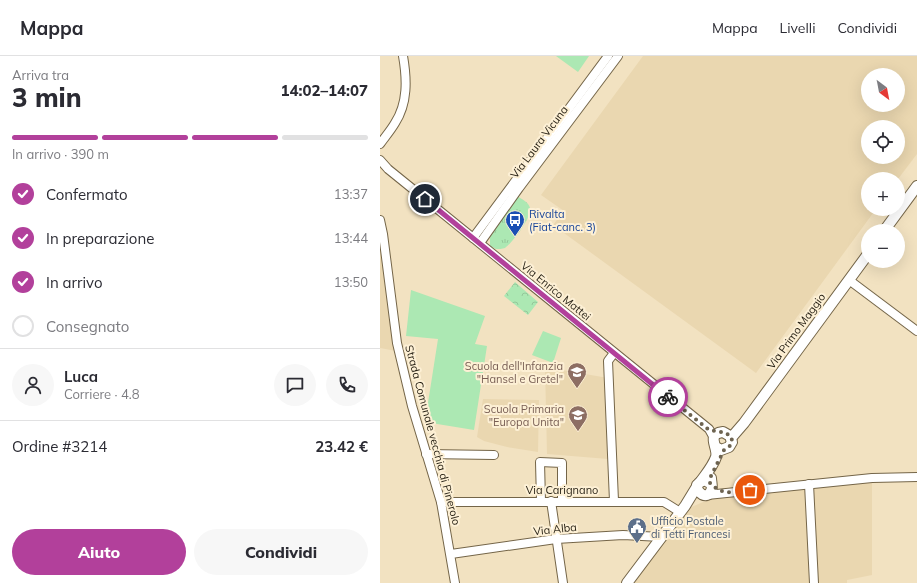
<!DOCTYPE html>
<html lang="it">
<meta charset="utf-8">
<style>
body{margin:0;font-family:Mulish,sans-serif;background:#f7f7f7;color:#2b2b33;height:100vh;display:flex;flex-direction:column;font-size:15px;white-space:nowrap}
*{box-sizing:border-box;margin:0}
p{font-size:13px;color:#7c7c81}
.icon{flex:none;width:22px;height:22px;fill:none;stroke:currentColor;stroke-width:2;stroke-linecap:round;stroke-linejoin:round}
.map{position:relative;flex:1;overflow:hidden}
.side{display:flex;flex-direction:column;background:#fff;width:380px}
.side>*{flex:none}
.needle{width:26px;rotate:148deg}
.buttons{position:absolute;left:481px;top:12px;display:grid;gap:8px}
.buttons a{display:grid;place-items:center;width:44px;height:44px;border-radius:50%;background:#fff;box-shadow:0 4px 16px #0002;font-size:20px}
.pin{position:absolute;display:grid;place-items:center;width:34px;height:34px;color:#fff;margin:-17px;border:2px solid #fff;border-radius:50%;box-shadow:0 1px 4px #0007}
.courier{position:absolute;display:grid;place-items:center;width:40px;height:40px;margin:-20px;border:3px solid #b2409b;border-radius:50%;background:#fff;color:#222;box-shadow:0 1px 5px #0007}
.overview em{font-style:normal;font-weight:800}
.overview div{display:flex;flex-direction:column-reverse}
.overview{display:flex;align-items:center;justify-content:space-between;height:68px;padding:0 12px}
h1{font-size:26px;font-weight:800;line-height:30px}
.bar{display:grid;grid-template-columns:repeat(4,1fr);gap:6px 4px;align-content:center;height:48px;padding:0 12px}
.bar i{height:5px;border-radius:3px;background:#e1e1e2}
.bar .current{background:#b2409b}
.bar p{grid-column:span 4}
.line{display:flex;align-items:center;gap:10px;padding:0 12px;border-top:1px solid #e1e1e2}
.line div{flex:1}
.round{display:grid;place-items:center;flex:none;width:42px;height:42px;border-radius:21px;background:#f7f7f7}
ol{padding:0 12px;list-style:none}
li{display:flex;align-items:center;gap:12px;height:44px}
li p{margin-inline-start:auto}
li .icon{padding:4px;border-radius:50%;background:#b2409b;color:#fff;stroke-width:4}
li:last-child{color:#7c7c81}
li i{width:22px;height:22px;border:2px solid #e1e1e2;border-radius:50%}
.action{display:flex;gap:8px;margin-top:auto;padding:8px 12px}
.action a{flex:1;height:46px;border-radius:24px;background:#b2409b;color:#fff;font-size:16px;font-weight:800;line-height:46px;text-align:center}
.action a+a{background:#f7f7f7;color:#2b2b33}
header{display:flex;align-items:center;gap:24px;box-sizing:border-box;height:56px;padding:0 20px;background:#fff;border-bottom:1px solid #e1e1e2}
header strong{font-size:19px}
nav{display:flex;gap:22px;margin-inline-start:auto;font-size:14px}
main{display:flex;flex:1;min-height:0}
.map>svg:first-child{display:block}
.built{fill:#ead7b0;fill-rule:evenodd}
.grass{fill:url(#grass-tufts)}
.park{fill:url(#park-crowns)}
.pitch{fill:#ace8b3}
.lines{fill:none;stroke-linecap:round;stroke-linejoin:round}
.minor-casing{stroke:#746548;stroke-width:10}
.major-casing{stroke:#746548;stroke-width:12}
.minor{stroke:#fff;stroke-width:8}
.major{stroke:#fff;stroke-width:10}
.done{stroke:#6d6350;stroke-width:4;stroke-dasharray:0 7.2}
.route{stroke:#b2409b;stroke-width:5}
.labels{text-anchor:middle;stroke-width:4;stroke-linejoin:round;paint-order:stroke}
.street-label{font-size:11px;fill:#251f13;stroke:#fdf0d5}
.transit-label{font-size:11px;fill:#164399;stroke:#fdf0d5;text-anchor:start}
.education-label{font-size:11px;fill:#785e54;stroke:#fdf0d5;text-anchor:end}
.service-label{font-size:11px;fill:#4e5e75;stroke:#fdf0d5;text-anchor:start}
</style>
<header>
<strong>Mappa</strong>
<nav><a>Mappa</a><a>Livelli</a><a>Condividi</a></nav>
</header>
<main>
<section class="side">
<div class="overview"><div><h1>3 min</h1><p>Arriva tra</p></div><em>14:02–14:07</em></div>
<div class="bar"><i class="current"></i><i class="current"></i><i class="current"></i><i></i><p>In arrivo · 390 m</p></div>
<ol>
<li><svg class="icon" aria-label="check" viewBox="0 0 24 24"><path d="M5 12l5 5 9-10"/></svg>Confermato<p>13:37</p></li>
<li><svg class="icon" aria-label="check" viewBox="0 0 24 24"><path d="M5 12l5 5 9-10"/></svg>In preparazione<p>13:44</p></li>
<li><svg class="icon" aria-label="check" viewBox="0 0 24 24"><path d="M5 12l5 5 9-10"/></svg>In arrivo<p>13:50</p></li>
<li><i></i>Consegnato</li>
</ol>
<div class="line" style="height:72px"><a class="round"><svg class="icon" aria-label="person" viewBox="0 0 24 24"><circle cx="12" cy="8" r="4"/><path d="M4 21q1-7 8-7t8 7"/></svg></a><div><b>Luca</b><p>Corriere · 4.8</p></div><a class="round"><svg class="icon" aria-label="chat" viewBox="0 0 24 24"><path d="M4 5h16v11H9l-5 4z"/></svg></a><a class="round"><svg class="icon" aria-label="phone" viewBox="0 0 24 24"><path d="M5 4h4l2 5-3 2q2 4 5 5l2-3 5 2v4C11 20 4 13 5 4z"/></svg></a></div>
<div class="line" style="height:52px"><div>Ordine #3214</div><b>23.42 €</b></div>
<div class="action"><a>Aiuto</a><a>Condividi</a></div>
</section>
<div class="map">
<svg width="537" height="527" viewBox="0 0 537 527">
<defs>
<pattern id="grass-tufts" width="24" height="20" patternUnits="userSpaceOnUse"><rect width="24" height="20" fill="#ace8b3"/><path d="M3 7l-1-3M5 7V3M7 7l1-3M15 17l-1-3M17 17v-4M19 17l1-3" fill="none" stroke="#94c799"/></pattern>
<pattern id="park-crowns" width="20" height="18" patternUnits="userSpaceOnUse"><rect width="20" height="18" fill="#ace8b3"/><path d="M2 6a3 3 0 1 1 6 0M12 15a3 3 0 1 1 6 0" fill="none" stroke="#94c799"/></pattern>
</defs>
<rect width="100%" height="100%" fill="#f2e2c1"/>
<!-- built -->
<g class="built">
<path d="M263 0H537V98L518 123H488V153H496L376 317 173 169 184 155 161 139ZM488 19H518V49H488ZM488 71H518V101H488Z"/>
<polygon points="0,172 16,295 0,292"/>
<polygon points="165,311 228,322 229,384 228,403 167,398"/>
<polygon points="103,343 159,344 158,396 127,391 104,385 97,381"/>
<polygon points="492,422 492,519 467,524 467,527 247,527 300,456 344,437"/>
</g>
<!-- grass -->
<path class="grass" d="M136 139C141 143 149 146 150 152 152 161 132 187 125 192 122 193 119 193 116 193L110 190V176Z"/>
<!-- park -->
<polygon class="park" points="135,226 158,246 148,259 124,240"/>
<!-- pitch -->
<g class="pitch">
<polygon points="176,0 209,0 198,16"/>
<polygon points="31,234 105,260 95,288 107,290 94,374 45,366 58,283 26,280"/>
<polygon points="163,275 181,282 173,307 152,299"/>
</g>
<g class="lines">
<!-- minor casing -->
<g class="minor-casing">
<g id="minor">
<path d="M0 88C5 81 11 74 15 67 28 47 27 23 23 0"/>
<polyline points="0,104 8,113 329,373 334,382"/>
<polyline points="0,164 3,178 17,287 32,350 61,446 75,527"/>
<polyline points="93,182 228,0"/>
<polyline points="100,187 139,132 238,0"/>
<polyline points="469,224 537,275"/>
<polyline points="234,297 228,305 234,445"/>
<polyline points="46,398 114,399"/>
<polyline points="429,428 434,527"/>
<polyline points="327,439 492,422 537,421"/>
<polyline points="161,445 160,406 182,407 182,445"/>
<polyline points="171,445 183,527"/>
<polyline points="61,446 284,446 300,456"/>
<polyline points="71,498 176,483 243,479 281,481"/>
</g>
</g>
<!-- major casing -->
<g class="major-casing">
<g id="major">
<polyline points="504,175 537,130"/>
<polyline points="351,382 364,367 488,198"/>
<path d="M321 425C326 418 333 410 336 401 339 392 325 378 343 376L350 380 352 386 349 391 341 394 336 391"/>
<path d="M317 429C316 437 327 444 331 435 333 431 331 426 331 422"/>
<polyline points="247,527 305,450 319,427 324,424 330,427"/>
</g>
</g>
<!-- minor -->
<use href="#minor" class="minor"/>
<!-- major -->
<use href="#major" class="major"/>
</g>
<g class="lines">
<!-- done -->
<path class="done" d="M288 341 329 374 346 377 352 382 351 389 344 394 331 420 330 427C342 440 354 436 370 434"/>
<!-- route -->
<polyline class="route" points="45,143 288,341"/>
</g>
<!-- icons -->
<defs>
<g id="bus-pin" transform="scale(1)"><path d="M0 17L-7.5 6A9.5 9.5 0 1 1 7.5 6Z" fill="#1a4fb4" stroke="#fdf0d5"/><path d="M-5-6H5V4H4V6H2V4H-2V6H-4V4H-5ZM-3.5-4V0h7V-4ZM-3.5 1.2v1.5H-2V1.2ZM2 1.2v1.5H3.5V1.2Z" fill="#fff"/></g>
<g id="school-pin" transform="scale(1)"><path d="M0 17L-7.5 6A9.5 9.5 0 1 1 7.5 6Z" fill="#8d6e63" stroke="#fdf0d5"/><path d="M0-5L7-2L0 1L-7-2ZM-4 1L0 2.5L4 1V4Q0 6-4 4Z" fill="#fff"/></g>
<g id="civic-pin" transform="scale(1)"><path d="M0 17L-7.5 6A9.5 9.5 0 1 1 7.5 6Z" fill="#5c6f8a" stroke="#fdf0d5"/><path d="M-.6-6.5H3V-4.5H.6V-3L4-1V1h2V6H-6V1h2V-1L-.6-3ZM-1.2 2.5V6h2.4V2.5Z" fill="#fff"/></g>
</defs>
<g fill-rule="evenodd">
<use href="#bus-pin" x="135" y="164"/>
<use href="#school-pin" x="197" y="316"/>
<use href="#school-pin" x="198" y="359"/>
<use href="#civic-pin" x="257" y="471"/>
</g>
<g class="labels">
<!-- street labels -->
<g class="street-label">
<text transform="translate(159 86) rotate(-53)" y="4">Via Laura Vicuna</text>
<text transform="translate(176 235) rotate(39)" y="4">Via Enrico Mattei</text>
<text transform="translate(416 275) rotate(-54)" y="4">Via Primo Maggio</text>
<text transform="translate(53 379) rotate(75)" y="4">Strada Comunale vecchia di Pinerolo</text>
<text x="182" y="438">Via Carignano</text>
<text transform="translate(175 473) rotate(-6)" y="4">Via Alba</text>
</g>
<!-- transit labels -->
<g class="transit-label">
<text x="149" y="162">Rivalta<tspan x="149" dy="13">(Fiat-canc. 3)</tspan></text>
</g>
<!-- education labels -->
<g class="education-label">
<text x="183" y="314">Scuola dell'Infanzia<tspan x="183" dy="13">"Hansel e Gretel"</tspan></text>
<text x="184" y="357">Scuola Primaria<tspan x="184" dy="13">"Europa Unita"</tspan></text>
</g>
<!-- service labels -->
<g class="service-label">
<text x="271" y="469">Ufficio Postale<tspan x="271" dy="13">di Tetti Francesi</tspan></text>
</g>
</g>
</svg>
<div class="buttons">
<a><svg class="needle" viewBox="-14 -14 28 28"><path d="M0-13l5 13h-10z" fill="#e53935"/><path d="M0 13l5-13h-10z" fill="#7c7c81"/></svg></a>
<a><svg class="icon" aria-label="locate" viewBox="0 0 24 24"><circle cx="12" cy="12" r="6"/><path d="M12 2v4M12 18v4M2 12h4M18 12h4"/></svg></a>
<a>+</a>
<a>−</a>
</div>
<div class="pin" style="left:370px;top:434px;background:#ea580c"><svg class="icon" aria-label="bag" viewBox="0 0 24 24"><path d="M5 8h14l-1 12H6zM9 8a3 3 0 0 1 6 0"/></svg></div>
<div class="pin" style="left:45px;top:143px;background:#1f2937"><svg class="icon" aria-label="home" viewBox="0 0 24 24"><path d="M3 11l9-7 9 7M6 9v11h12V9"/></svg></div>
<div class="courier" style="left:288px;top:341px"><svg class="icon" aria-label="bike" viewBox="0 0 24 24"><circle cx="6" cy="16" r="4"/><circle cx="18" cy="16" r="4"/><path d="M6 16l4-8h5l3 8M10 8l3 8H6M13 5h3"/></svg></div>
</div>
</main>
